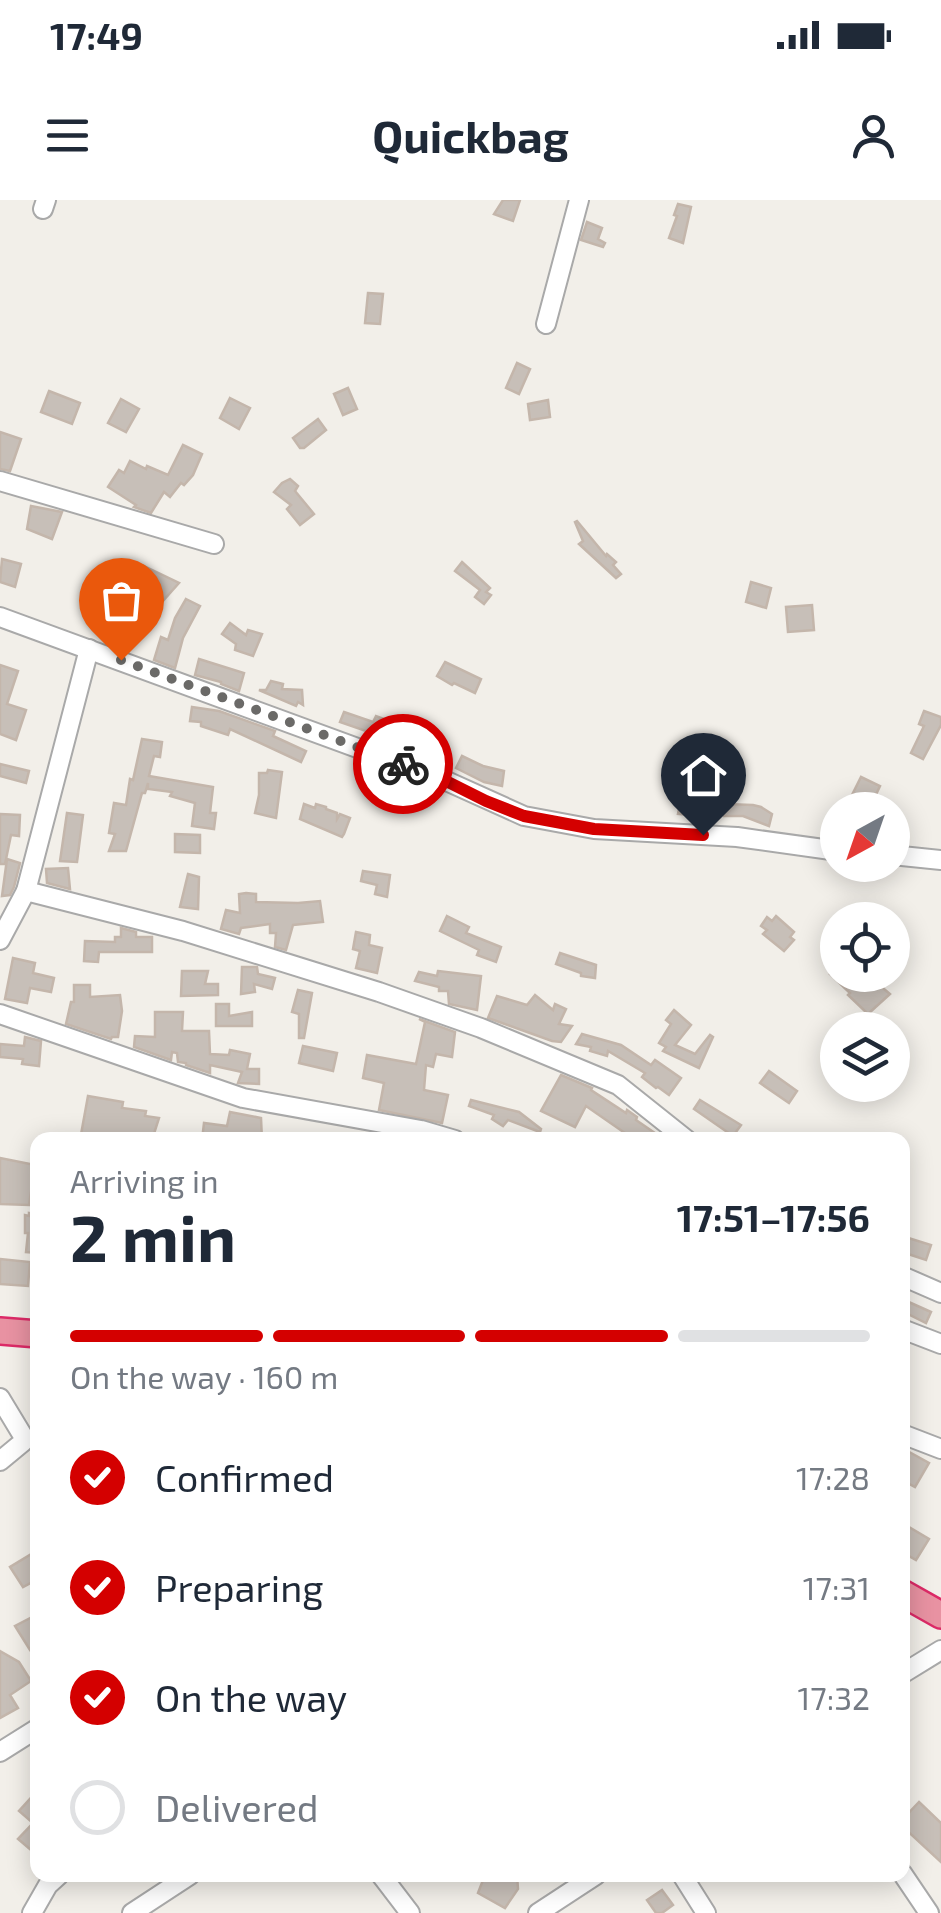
<!DOCTYPE html>
<meta charset="utf-8">
<style>
body{margin:0;font-family:"Exo 2",sans-serif;background:#f2f2f3;color:#1f2937;height:100vh;display:flex;flex-direction:column;font-size:38px;white-space:nowrap}
*{box-sizing:border-box;margin:0}
p{font-size:32px;color:#747a83}
.icon{flex:none;width:55px;height:55px;fill:none;stroke:currentColor;stroke-width:2;stroke-linecap:round;stroke-linejoin:round}
.map{position:relative;flex:1;overflow:hidden}
.sheet{position:absolute;left:30px;top:932px;width:880px;height:750px;display:flex;flex-direction:column;background:#fff;border-radius:20px;box-shadow:0 5px 25px #0003}
.sheet>*{flex:none}
.needle{width:65px;rotate:220deg}
.tools{position:absolute;left:820px;top:592px;display:grid;gap:20px}
.tools a{display:grid;place-items:center;width:90px;height:90px;border-radius:50%;background:#fff;box-shadow:0 5px 25px #0003;font-size:50px}
.pin{position:absolute;display:grid;place-items:center;width:85px;height:85px;color:#fff;margin:-102px -42px;border-radius:50% 50% 50% 0;rotate:-45deg;box-shadow:0 0 10px #0007}
.pin .icon{rotate:45deg}
.courier{position:absolute;display:grid;place-items:center;width:100px;height:100px;margin:-50px;border:8px solid #d40000;border-radius:50%;background:#fff;color:#222;box-shadow:0 2px 12px #0007}
.head em{font-style:normal;font-weight:700}
.head div{display:flex;flex-direction:column-reverse}
.head{display:flex;align-items:center;justify-content:space-between;height:170px;padding:0 40px}
h1{font-size:65px;font-weight:700;line-height:75px}
.bar{display:grid;grid-template-columns:repeat(4,1fr);gap:15px 10px;align-content:center;height:120px;padding:0 40px}
.bar i{height:12px;border-radius:8px;background:#e0e1e3}
.bar .selected{background:#d40000}
.bar p{grid-column:span 4}
ol{padding:0 40px;list-style:none}
li{display:flex;align-items:center;gap:30px;height:110px}
li p{margin-inline-start:auto}
li .icon{padding:10px;border-radius:50%;background:#d40000;color:#fff;stroke-width:4}
li:last-child{color:#747a83}
li i{width:55px;height:55px;border:5px solid #e0e1e3;border-radius:50%}
.status{display:flex;justify-content:space-between;align-items:center;height:70px;padding:0 50px;background:#fff;direction:ltr}
.status svg{height:28px;fill:currentColor}
header{display:flex;justify-content:space-between;align-items:center;height:130px;padding:0 40px;background:#fff;font-size:45px;font-weight:700}
.map>svg:first-child{display:block}
.building{fill:#c7bfb8;stroke:#c4b6ab;stroke-width:2.5}
.lines{fill:none;stroke-linecap:round;stroke-linejoin:round}
.minor-casing{stroke:#a9a9a9;stroke-width:22}
.highway-casing{stroke:#dc2a67;stroke-width:30}
.minor{stroke:#fff;stroke-width:18}
.highway{stroke:#e892a2;stroke-width:25}
.done{stroke:#6b6a68;stroke-width:10;stroke-dasharray:0 18}
.route{stroke:#d40000;stroke-width:12}
</style>
<div class="status"><b>17:49</b><svg viewBox="0 0 49 12"><path d="M0 12V9h3v3zM5 12V6h3v6zM10 12V3h3v9zM15 12V0h3v12zM26 1h20v11H26zM47 4h2v5h-2z"/></svg></div>
<header><svg class="icon" aria-label="menu" viewBox="0 0 24 24"><path d="M4 6h16M4 12h16M4 18h16"/></svg>Quickbag<svg class="icon" aria-label="person" viewBox="0 0 24 24"><circle cx="12" cy="8" r="4"/><path d="M4 21q1-7 8-7t8 7"/></svg></header>
<div class="map">
<svg width="941" height="1713" viewBox="0 0 941 1713">
<rect width="100%" height="100%" fill="#f2efe9"/>
<!-- building -->
<g class="building">
<polygon points="503,0 520,0 513,21 494,14"/>
<polygon points="678,4 691,7 683,43 669,38 677,16 674,15"/>
<polygon points="587,22 602,28 598,39 605,43 603,47 581,40"/>
<polygon points="368,93 383,94 380,124 365,123"/>
<polygon points="517,163 530,169 519,194 506,188"/>
<polygon points="348,188 357,209 343,215 334,194"/>
<polygon points="49,191 80,203 72,224 41,212"/>
<polygon points="230,198 250,208 239,229 220,218"/>
<polygon points="121,199 139,209 126,232 108,223"/>
<polygon points="548,200 550,217 530,220 528,204"/>
<polygon points="318,219 326,230 304,248 300,248 293,238"/>
<polygon points="0,232 21,239 10,271 0,269"/>
<polygon points="183,245 202,254 193,275 184,285 181,283 170,297 164,292 151,313 134,307 136,305 108,287 119,270 124,273 130,261 146,269 147,266 168,275"/>
<polygon points="290,279 298,286 295,291 314,314 300,325 287,309 291,305 274,292 282,283"/>
<polygon points="31,306 62,312 52,339 27,329"/>
<polygon points="577,321 606,356 607,354 616,362 613,365 621,374 616,378 579,344 583,341 575,322"/>
<polygon points="2,359 21,364 15,387 0,382"/>
<polygon points="462,362 490,388 486,392 491,395 484,404 475,397 480,390 455,371"/>
<polygon points="144,366 179,383 162,402 157,398 155,402 132,390"/>
<polygon points="751,382 771,388 766,408 746,402"/>
<polygon points="186,399 200,406 183,438 175,468 154,460 161,437 168,440 175,418"/>
<polygon points="812,405 814,430 788,432 786,407"/>
<polygon points="230,423 246,435 248,430 262,434 253,456 235,450 236,444 222,434"/>
<polygon points="199,459 244,473 239,491 221,484 221,482 195,475"/>
<polygon points="445,462 481,479 475,493 454,483 452,485 437,476"/>
<polygon points="0,465 18,471 7,504 26,510 16,540 0,534"/>
<polygon points="271,481 283,484 282,489 302,490 303,505 298,502 296,506 259,490 266,490"/>
<polygon points="192,507 219,511 275,531 273,536 306,551 301,562 230,529 228,535 201,526 201,522 190,521"/>
<polygon points="924,511 941,517 941,525 923,559 911,553 924,526 919,524"/>
<polygon points="344,512 373,522 376,516 392,522 386,538 340,522"/>
<polygon points="395,532 436,548 428,560 418,553 417,556 401,550 404,543 394,536"/>
<polygon points="142,539 162,542 160,557 154,556 149,576 213,587 210,613 216,613 214,629 192,626 195,603 170,596 172,592 148,589 148,583 145,593 142,593 126,651 109,651 115,634 109,633 114,603 126,605 130,579 133,580"/>
<polygon points="462,556 483,566 504,571 502,586 484,582 456,568"/>
<polygon points="0,564 29,571 26,583 0,576"/>
<polygon points="268,570 282,572 276,618 255,613 259,595 259,573 267,573"/>
<polygon points="861,577 880,586 871,605 852,595"/>
<polygon points="378,582 420,594 415,606 376,588"/>
<polygon points="709,599 701,616 678,614 681,600"/>
<polygon points="304,604 315,608 316,604 326,607 326,609 337,613 337,619 340,614 350,618 344,634 342,637 300,619"/>
<polygon points="724,604 753,605 761,607 772,614 769,626 743,616 724,616"/>
<polygon points="67,613 83,615 77,662 60,661"/>
<polygon points="0,614 20,615 19,636 11,635 5,664 0,664"/>
<polygon points="175,634 200,635 200,653 175,652"/>
<polygon points="7,659 20,663 14,687 10,695 2,696"/>
<polygon points="68,668 70,689 47,683 46,669"/>
<polygon points="363,671 390,675 387,697 375,694 377,685 361,681"/>
<polygon points="188,674 199,677 198,709 180,707"/>
<polygon points="246,693 256,694 256,702 298,703 320,701 323,722 293,725 286,750 275,747 276,733 270,733 270,724 241,728 239,734 221,729 226,710 240,713 239,694"/>
<polygon points="447,716 469,727 466,733 501,747 496,762 477,755 479,750 440,731"/>
<polygon points="776,716 794,732 790,737 794,740 784,751 763,734 767,730 761,726 767,717 772,721"/>
<polygon points="121,728 136,732 136,737 152,737 152,752 99,752 98,762 84,761 85,741 115,742 115,737 121,737"/>
<polygon points="356,732 370,735 369,745 382,748 377,773 356,768 360,751 353,749"/>
<polygon points="560,753 596,765 595,778 581,776 581,773 556,764"/>
<polygon points="13,758 35,763 33,773 54,778 51,792 30,788 27,803 5,799"/>
<polygon points="242,767 257,767 258,774 275,778 272,789 254,784 255,792 241,794"/>
<polygon points="182,771 208,771 205,784 218,784 218,795 181,796"/>
<polygon points="438,771 481,776 477,810 449,804 448,791 439,791 439,787 415,781 419,772 437,776"/>
<polygon points="831,775 861,775 873,788 877,783 890,794 868,814 848,795 850,793"/>
<polygon points="74,785 90,785 90,797 120,795 122,811 118,837 112,837 111,839 66,824 71,802 74,802"/>
<polygon points="298,790 312,793 304,838 299,838 299,814 292,812"/>
<polygon points="535,795 553,810 555,804 566,809 559,824 572,826 561,842 552,841 488,818 497,796 527,805"/>
<polygon points="216,804 229,804 229,816 252,812 252,826 216,826"/>
<polygon points="674,810 691,825 675,845 695,854 710,835 713,837 699,868 663,851 666,847 659,843 671,824 666,820"/>
<polygon points="155,812 183,812 182,831 209,831 210,854 229,855 230,850 250,854 247,869 259,869 259,884 238,883 242,872 210,865 210,873 186,865 186,863 178,862 177,853 172,852 171,860 134,847 135,836 155,837"/>
<polygon points="419,819 455,832 452,857 436,854 433,867 426,865 424,890 448,895 442,923 379,910 384,883 363,878 367,855 416,864 425,822"/>
<polygon points="582,834 621,845 651,865 655,860 681,878 669,895 658,887 656,888 642,877 645,873 608,851 607,856 590,851 591,847 576,844"/>
<polygon points="25,837 41,841 39,866 22,864 23,859 0,857 0,844 24,846"/>
<polygon points="303,846 337,853 333,871 299,863"/>
<polygon points="769,871 797,891 789,903 760,883"/>
<polygon points="561,875 592,888 591,890 626,913 627,910 637,917 636,920 665,940 635,940 586,906 575,927 541,911"/>
<polygon points="88,896 123,902 122,908 146,911 145,916 159,918 152,940 80,940"/>
<polygon points="471,900 519,912 541,929 540,932 508,920 503,926 492,919 494,915 469,906"/>
<polygon points="700,900 741,925 733,936 694,909"/>
<polygon points="230,912 261,918 262,940 202,940 204,923 227,926"/>
<polygon points="0,958 35,965 29,1005 0,1004"/>
<polygon points="29,1013 38,1014 38,1053 26,1052 28,1033 25,1033 25,1015 29,1016"/>
<polygon points="902,1036 931,1045 926,1060 902,1052"/>
<polygon points="0,1059 30,1062 28,1086 0,1084"/>
<polygon points="902,1099 931,1112 926,1123 902,1111"/>
<polygon points="902,1248 929,1263 915,1287 902,1280"/>
<polygon points="909,1327 929,1339 916,1360 902,1352 902,1338"/>
<polygon points="38,1350 38,1379 23,1387 10,1367"/>
<polygon points="38,1414 38,1445 30,1450 15,1426"/>
<polygon points="0,1451 19,1462 31,1481 10,1495 18,1508 0,1518"/>
<polygon points="38,1590 38,1656 18,1639 33,1623 19,1611"/>
<polygon points="919,1602 941,1623 941,1662 902,1626 902,1620"/>
<polygon points="485,1675 517,1675 518,1689 505,1708 478,1693"/>
<polygon points="662,1690 673,1705 662,1713 656,1713 647,1700"/>
</g>
<g class="lines">
<!-- minor casing -->
<g class="minor-casing">
<g id="minor">
<polyline points="43,9 46,0"/>
<polyline points="546,124 579,0"/>
<polyline points="0,281 214,344"/>
<polyline points="0,417 442,579 524,616 594,629 737,637 838,651"/>
<polyline points="892,655 941,660"/>
<polyline points="26,691 183,731 379,792 481,828 618,885 687,940"/>
<polyline points="0,740 26,691 89,449"/>
<polyline points="0,814 243,898 421,930 455,940"/>
<polyline points="902,1076 941,1093"/>
<polyline points="902,1129 941,1144"/>
<polyline points="0,1198 23,1236 23,1242 0,1261"/>
<polyline points="902,1234 941,1249"/>
<polyline points="902,1474 941,1450"/>
<polyline points="0,1552 38,1528"/>
<polyline points="902,1673 929,1713"/>
<polyline points="381,1675 410,1713"/>
<polyline points="682,1675 706,1713"/>
<polyline points="32,1713 48,1685 59,1675"/>
<polyline points="132,1713 190,1675"/>
<polyline points="538,1713 596,1675"/>
</g>
</g>
<!-- highway casing -->
<g class="highway-casing">
<g id="highway">
<polyline points="0,1131 38,1134"/>
<polyline points="902,1393 941,1415"/>
</g>
</g>
<!-- minor -->
<use href="#minor" class="minor"/>
<!-- highway -->
<use href="#highway" class="highway"/>
</g>
<g class="lines">
<!-- done -->
<polyline class="done" points="121,460 403,564"/>
<!-- route -->
<polyline class="route" points="403,564 442,579 486,601 524,616 594,629 703,635"/>
</g>
</svg>
<div class="tools">
<a><svg class="needle" viewBox="-14 -14 28 28"><path d="M0-13l5 13h-10z" fill="#e53935"/><path d="M0 13l5-13h-10z" fill="#747a83"/></svg></a>
<a><svg class="icon" aria-label="locate" viewBox="0 0 24 24"><circle cx="12" cy="12" r="6"/><path d="M12 2v4M12 18v4M2 12h4M18 12h4"/></svg></a>
<a><svg class="icon" aria-label="layers" viewBox="0 0 24 24"><path d="M12 4l9 5-9 5-9-5zM3 14l9 5 9-5"/></svg></a>
</div>
<div class="pin" style="left:121px;top:460px;background:#ea580c"><svg class="icon" aria-label="bag" viewBox="0 0 24 24"><path d="M5 8h14l-1 12H6zM9 8a3 3 0 0 1 6 0"/></svg></div>
<div class="pin" style="left:703px;top:635px;background:#1f2937"><svg class="icon" aria-label="home" viewBox="0 0 24 24"><path d="M3 11l9-7 9 7M6 9v11h12V9"/></svg></div>
<div class="courier" style="left:403px;top:564px"><svg class="icon" aria-label="bike" viewBox="0 0 24 24"><circle cx="6" cy="16" r="4"/><circle cx="18" cy="16" r="4"/><path d="M6 16l4-8h5l3 8M10 8l3 8H6M13 5h3"/></svg></div>
<section class="sheet">
<div class="head"><div><h1>2 min</h1><p>Arriving in</p></div><em>17:51–17:56</em></div>
<div class="bar"><i class="selected"></i><i class="selected"></i><i class="selected"></i><i></i><p>On the way · 160 m</p></div>
<ol>
<li><svg class="icon" aria-label="check" viewBox="0 0 24 24"><path d="M5 12l5 5 9-10"/></svg>Confirmed<p>17:28</p></li>
<li><svg class="icon" aria-label="check" viewBox="0 0 24 24"><path d="M5 12l5 5 9-10"/></svg>Preparing<p>17:31</p></li>
<li><svg class="icon" aria-label="check" viewBox="0 0 24 24"><path d="M5 12l5 5 9-10"/></svg>On the way<p>17:32</p></li>
<li><i></i>Delivered</li>
</ol>
</section>
</div>
